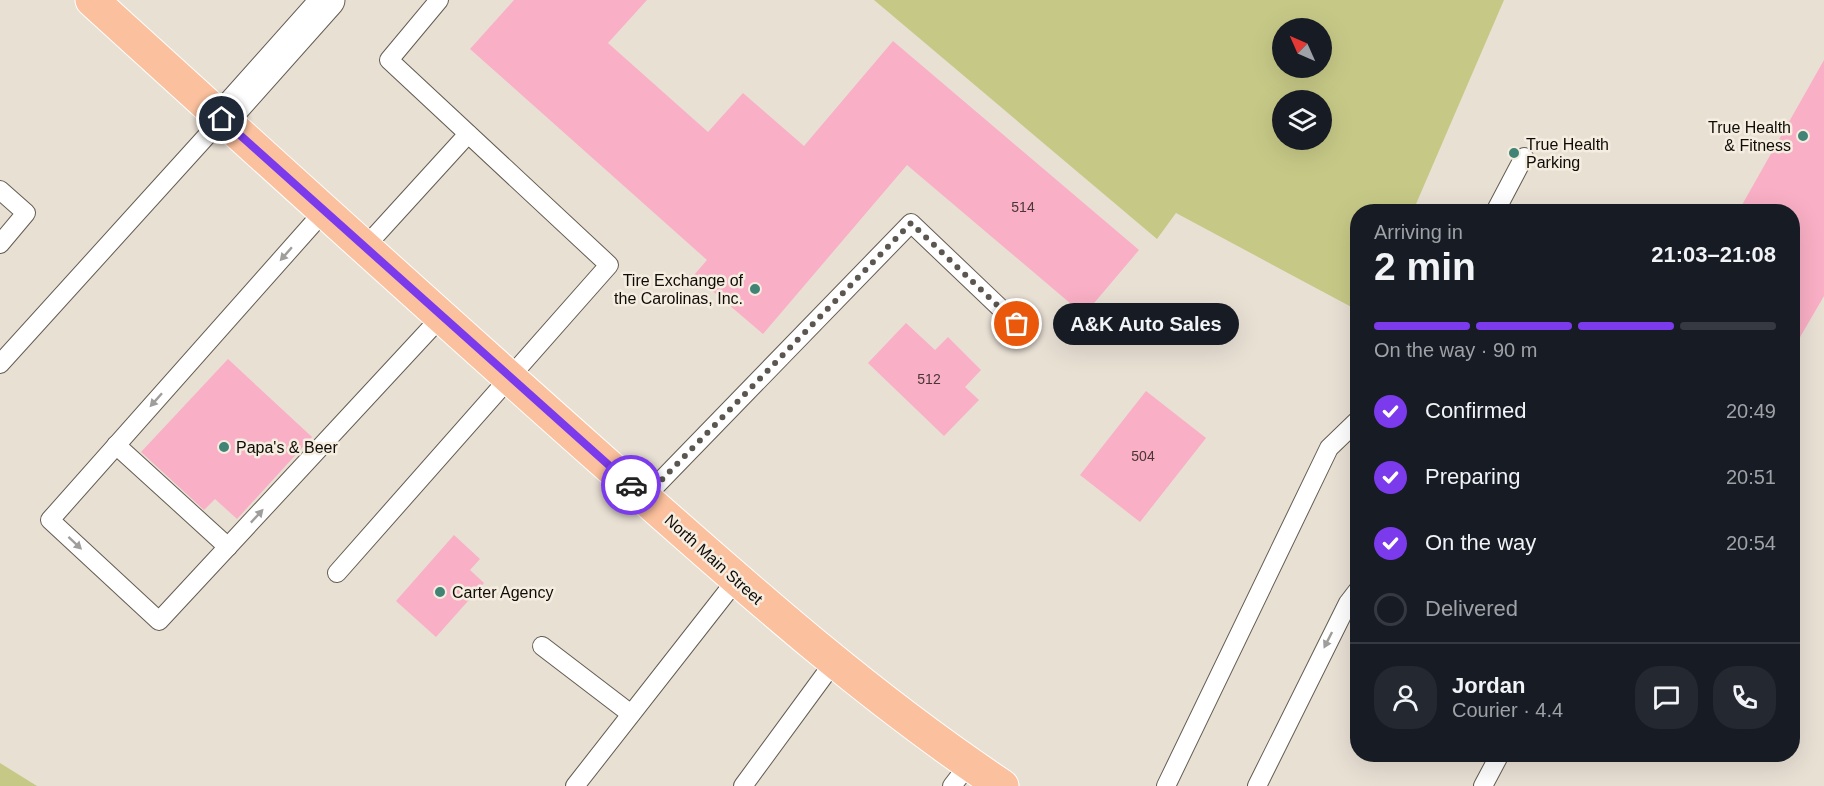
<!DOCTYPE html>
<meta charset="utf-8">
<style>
body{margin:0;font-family:Arial,sans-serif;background:#242831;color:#f1f3f6;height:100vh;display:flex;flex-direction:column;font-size:22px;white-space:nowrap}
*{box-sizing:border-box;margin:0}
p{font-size:20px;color:#9ea1a6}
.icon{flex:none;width:33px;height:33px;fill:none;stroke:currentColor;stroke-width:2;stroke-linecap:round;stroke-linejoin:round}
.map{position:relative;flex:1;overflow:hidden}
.details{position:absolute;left:1350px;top:204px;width:450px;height:558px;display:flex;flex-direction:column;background:#171b24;border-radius:24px;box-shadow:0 6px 24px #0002}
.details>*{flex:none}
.needle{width:39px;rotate:315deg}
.controls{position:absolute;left:1272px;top:18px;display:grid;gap:12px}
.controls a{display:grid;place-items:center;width:60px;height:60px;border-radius:50%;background:#171b24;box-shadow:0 6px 24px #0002;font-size:30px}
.pin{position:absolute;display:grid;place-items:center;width:51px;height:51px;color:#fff;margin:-26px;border:3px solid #fff;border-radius:50%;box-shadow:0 2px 6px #0007}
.courier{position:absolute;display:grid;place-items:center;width:60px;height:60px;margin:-30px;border:4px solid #7c3aed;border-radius:50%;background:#fff;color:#222;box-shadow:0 2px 8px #0007}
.bubble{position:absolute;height:42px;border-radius:21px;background:#171b24;box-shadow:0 6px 24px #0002;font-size:20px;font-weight:600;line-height:42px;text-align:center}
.headline em{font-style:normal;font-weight:600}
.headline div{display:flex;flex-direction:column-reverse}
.headline{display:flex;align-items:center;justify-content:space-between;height:102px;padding:0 24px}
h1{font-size:39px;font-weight:600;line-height:45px}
.bar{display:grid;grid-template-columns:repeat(4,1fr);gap:9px 6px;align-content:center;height:72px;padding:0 24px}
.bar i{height:8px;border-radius:4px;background:#363941}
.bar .current{background:#7c3aed}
.bar p{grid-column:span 4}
.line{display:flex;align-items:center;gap:15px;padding:0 24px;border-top:2px solid #363941}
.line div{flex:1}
.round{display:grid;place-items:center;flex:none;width:63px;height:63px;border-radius:24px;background:#242831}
ol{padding:0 24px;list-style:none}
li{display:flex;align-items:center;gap:18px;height:66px}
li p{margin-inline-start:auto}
li .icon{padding:6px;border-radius:50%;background:#7c3aed;color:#fff;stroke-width:4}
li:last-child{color:#9ea1a6}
li i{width:33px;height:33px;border:3px solid #363941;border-radius:50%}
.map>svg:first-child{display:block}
.green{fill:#c6c986;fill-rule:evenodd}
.building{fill:#f9afc5}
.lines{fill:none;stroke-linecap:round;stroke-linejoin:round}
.lane-casing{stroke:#635c51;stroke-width:20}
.street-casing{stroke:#635c51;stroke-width:35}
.primary-casing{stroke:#fff;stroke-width:35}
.lane{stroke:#fff;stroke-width:18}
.street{stroke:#fff;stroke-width:33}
.primary{stroke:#fbc09d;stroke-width:33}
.oneway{fill:#9f9e9c}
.done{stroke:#5b564f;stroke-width:6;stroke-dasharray:0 10.8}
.route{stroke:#7c3aed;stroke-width:8}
.poi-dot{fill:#418476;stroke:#f6ede1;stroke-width:2}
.labels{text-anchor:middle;stroke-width:5;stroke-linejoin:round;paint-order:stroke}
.number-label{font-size:14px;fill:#4a3537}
.poi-label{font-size:16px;fill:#0f0c08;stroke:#f6ede1;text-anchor:start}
.street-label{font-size:16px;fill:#0f0c08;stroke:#f6ede1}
</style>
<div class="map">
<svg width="1824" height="786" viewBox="0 0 1824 786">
<rect width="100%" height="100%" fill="#e9e0d4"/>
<!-- green -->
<g class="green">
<path d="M874 0H1504L1413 211 1358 212 1357 310 1176 213 1157 239ZM1282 28H1322V68H1282ZM1282 100H1322V140H1282Z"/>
<polygon points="0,763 37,786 0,786"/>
</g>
<!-- building -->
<g class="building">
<polygon points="514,0 647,0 608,43 708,132 743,93 804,146 893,41 1139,250 1084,315 907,165 763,334 694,275 707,260 470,49"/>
<polygon points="1824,60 1824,296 1792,351 1792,212 1738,212"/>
<polygon points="906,323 935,350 948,337 981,370 965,387 979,400 944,436 868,363"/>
<polygon points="228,359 312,437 237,519 215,499 204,510 141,452"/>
<polygon points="1146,391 1206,438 1140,522 1080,475"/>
<polygon points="454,535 480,559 470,570 484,583 436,637 396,601"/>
</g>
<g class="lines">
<!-- lane casing -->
<g class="lane-casing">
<g id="lane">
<polyline points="0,190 26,213 0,244"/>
<polyline points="325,210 50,520 159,621 442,316"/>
<polyline points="1495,212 1524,157"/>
<polyline points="365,247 468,134"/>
<polyline points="0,364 222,119"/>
<polyline points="116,445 228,547"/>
<polyline points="645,497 911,223 1017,324"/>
<polyline points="337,573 609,265 389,60 439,0"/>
<polyline points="542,646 631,714"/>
<polyline points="575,786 737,579"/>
<polyline points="743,786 834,662"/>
<polyline points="952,786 969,764"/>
<polyline points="1166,786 1329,448 1358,420"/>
<polyline points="1257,786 1348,603 1358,590"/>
<polyline points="1483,786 1500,754"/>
</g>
</g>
<!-- street casing -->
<g class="street-casing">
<polyline id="street" points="222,119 328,0"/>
</g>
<!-- primary casing -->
<g class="primary-casing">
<path id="primary" d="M92 0C262 155 432 309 604 462 732 575 859 691 1002 786"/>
</g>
<!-- lane -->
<use href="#lane" class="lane"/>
<!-- street -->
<use href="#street" class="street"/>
<!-- primary -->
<use href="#primary" class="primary"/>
</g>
<!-- one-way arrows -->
<defs><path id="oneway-solid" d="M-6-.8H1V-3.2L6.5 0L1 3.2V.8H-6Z" transform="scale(1.5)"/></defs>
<g class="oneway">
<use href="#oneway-solid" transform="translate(286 254) rotate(131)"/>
<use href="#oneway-solid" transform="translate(156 400) rotate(132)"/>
<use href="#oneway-solid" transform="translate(257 516) rotate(-47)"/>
<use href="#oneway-solid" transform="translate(75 543) rotate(43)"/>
<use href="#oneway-solid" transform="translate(1328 640) rotate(117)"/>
</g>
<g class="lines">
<!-- done -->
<polyline class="done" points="631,485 645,497 911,223 1017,324"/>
<!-- route -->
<polyline class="route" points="222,119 631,485"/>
</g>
<!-- markers -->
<g class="poi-dot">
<circle cx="1803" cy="136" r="6"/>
<circle cx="1514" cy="153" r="6"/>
<circle cx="755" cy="289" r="6"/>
<circle cx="224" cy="447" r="6"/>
<circle cx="440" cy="592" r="6"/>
</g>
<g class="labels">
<!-- number labels -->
<g class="number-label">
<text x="1023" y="212">514</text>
<text x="929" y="384">512</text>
<text x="1143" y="461">504</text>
</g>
<!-- poi labels -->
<g class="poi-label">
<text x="1791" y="133" text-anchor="end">True Health<tspan x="1791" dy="18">&amp; Fitness</tspan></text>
<text x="1526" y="150">True Health<tspan x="1526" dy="18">Parking</tspan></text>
<text x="743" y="286" text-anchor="end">Tire Exchange of<tspan x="743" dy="18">the Carolinas, Inc.</tspan></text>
<text x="236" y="453">Papa's &amp; Beer</text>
<text x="452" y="598">Carter Agency</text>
</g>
<!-- street labels -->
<g class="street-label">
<text transform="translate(714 559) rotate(42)" y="6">North Main Street</text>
</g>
</g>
</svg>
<div class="controls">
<a><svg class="needle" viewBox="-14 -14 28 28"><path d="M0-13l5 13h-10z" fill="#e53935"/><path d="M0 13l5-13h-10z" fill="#9ea1a6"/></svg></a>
<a><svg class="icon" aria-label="layers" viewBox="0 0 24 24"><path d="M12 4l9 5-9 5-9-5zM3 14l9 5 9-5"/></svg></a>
</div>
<div class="pin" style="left:1017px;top:324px;background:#ea580c"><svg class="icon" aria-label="bag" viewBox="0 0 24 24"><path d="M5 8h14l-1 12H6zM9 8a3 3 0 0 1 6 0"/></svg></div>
<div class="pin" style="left:222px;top:119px;background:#1f2937"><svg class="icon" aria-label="home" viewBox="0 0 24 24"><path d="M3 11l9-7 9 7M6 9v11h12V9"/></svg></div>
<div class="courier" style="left:631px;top:485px"><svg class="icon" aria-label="car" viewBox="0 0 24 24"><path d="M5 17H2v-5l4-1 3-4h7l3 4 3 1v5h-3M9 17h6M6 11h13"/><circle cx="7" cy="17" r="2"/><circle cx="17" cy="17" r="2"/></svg></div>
<div class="bubble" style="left:1053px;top:303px;width:186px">A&amp;K Auto Sales</div>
<section class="details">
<div class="headline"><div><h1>2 min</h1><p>Arriving in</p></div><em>21:03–21:08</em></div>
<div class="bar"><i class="current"></i><i class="current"></i><i class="current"></i><i></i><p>On the way · 90 m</p></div>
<ol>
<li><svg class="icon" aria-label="check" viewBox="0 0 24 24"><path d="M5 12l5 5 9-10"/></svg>Confirmed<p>20:49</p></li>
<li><svg class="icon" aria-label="check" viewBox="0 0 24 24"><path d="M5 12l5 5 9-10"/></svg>Preparing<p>20:51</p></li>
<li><svg class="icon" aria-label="check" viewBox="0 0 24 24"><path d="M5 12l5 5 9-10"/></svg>On the way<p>20:54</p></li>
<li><i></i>Delivered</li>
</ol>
<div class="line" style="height:108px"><a class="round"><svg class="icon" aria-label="person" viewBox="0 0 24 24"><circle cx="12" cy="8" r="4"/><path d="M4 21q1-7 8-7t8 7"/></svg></a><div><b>Jordan</b><p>Courier · 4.4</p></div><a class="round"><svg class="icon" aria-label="chat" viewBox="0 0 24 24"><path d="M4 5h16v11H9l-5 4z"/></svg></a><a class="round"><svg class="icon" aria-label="phone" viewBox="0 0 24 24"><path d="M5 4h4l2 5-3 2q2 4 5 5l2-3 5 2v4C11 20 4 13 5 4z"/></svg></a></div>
</section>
</div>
